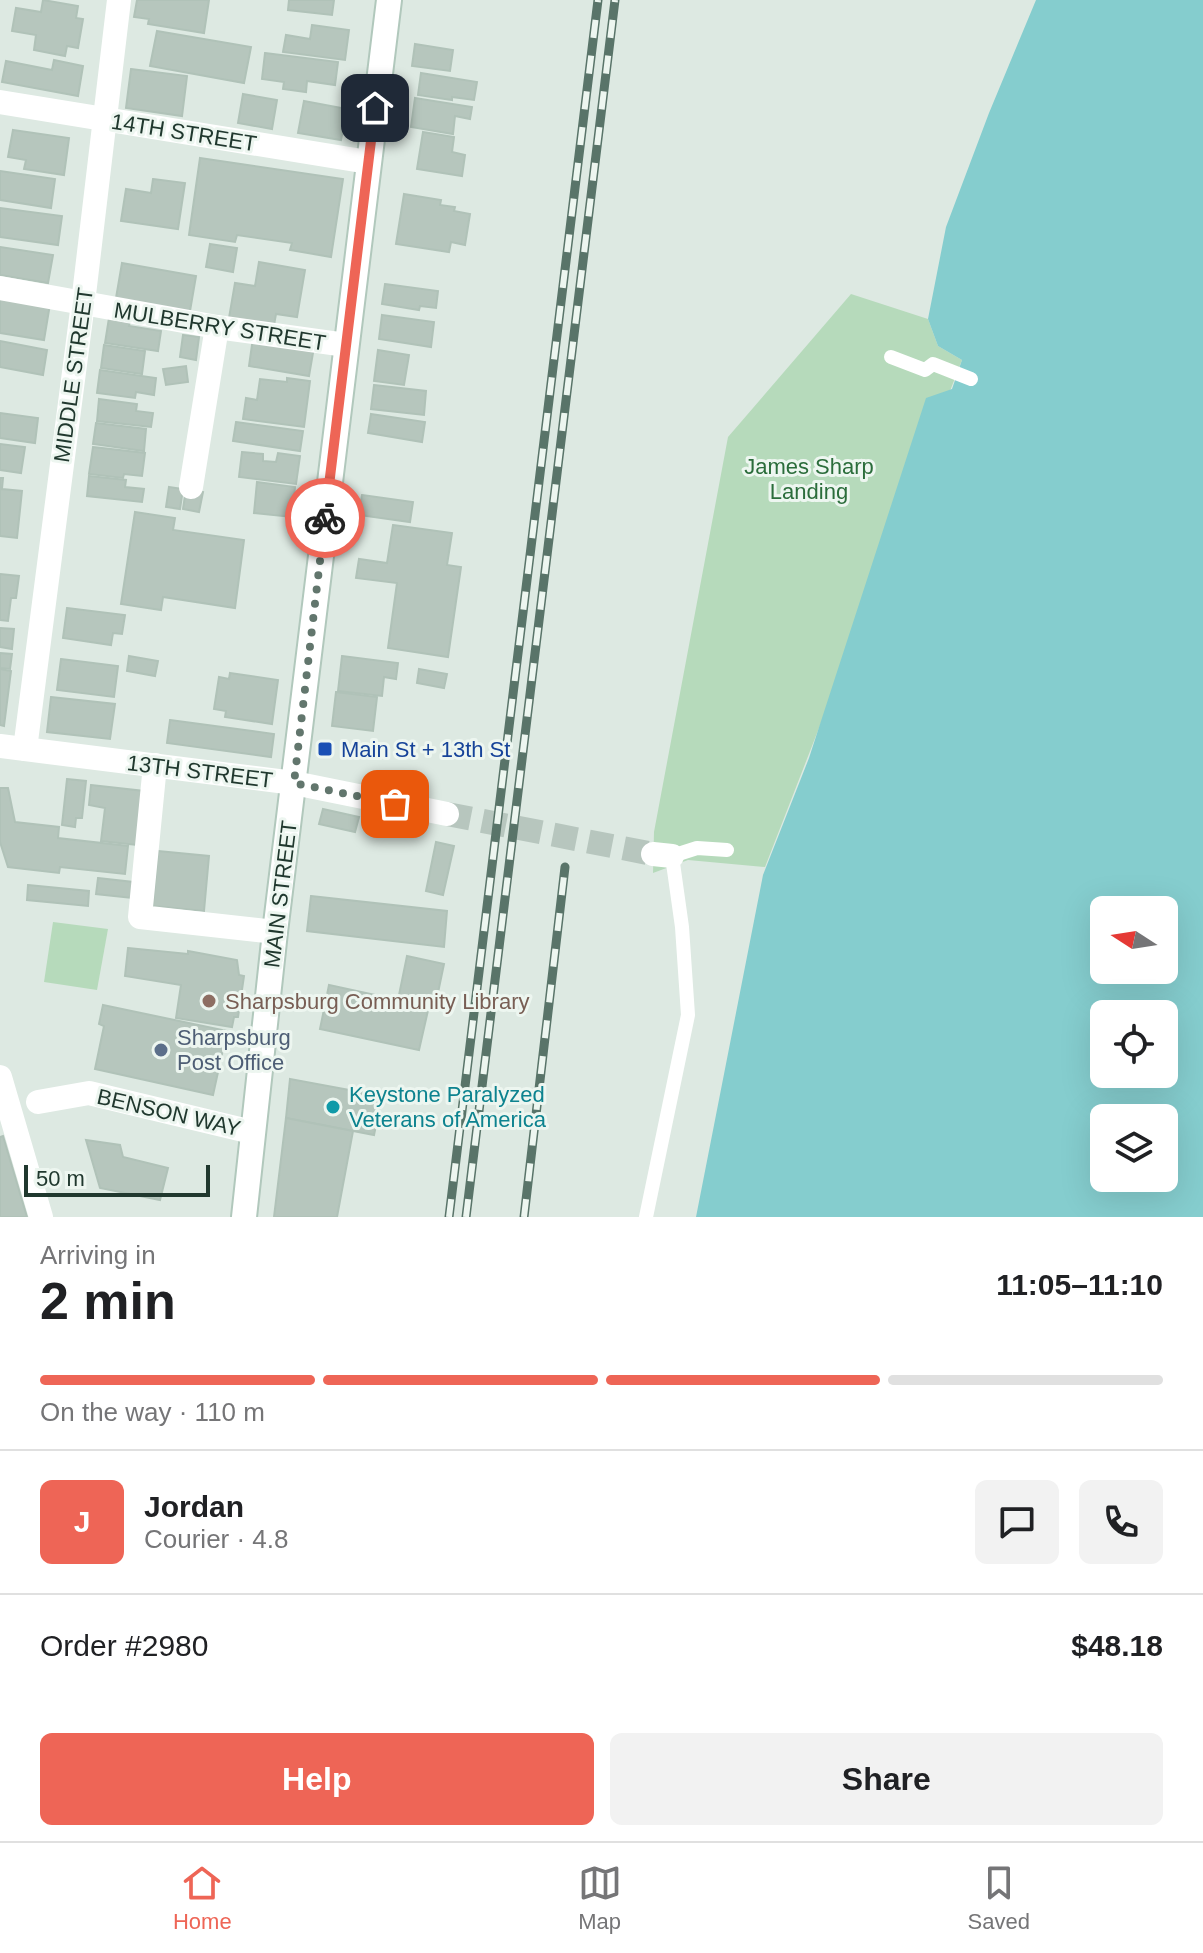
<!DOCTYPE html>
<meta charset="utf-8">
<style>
body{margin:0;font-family:Arial,sans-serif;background:#f2f2f2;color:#202124;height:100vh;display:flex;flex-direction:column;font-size:30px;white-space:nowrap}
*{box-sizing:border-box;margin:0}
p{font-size:26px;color:#757577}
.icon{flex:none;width:44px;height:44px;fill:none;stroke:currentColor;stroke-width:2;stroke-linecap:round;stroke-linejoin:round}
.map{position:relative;height:1217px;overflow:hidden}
.drawer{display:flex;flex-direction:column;background:#fff;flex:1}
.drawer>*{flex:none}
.needle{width:52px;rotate:282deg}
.controls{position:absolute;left:1090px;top:896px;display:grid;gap:16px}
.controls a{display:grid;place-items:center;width:88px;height:88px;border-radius:12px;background:#fff;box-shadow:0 8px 32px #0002;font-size:40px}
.scale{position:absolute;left:24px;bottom:20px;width:186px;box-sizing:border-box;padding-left:8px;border:4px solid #20382e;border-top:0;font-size:22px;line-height:28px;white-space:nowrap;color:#20382e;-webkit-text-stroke:6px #edf6f0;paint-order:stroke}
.pin{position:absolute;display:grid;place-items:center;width:68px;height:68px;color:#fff;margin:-34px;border-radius:16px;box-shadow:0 4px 12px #0006}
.courier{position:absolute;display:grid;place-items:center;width:80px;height:80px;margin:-40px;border:6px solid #ee6556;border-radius:50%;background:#fff;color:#222;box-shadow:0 2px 10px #0007}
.summary em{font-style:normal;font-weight:600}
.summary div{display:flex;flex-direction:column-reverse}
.summary{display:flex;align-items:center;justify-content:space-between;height:136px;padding:0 40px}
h1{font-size:52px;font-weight:600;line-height:60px}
.bar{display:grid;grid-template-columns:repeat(4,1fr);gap:12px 8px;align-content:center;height:96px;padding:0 40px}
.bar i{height:10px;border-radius:6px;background:#e0e0e0}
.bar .selected{background:#ee6556}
.bar p{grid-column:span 4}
.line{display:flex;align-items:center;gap:20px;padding:0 40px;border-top:2px solid #e0e0e0}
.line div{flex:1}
.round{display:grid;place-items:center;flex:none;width:84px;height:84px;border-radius:12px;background:#f2f2f2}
.cta{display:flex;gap:16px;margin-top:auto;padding:16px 40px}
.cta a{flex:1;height:92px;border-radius:12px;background:#ee6556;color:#fff;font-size:32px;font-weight:600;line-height:92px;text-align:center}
.cta a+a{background:#f2f2f2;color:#202124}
.menu{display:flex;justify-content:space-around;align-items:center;height:112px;border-top:2px solid #e0e0e0;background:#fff;font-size:22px;color:#757577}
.menu a{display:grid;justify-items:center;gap:4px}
.menu .selected{color:#ee6556}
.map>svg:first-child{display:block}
.green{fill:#b6dabb}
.water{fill:#85cdce;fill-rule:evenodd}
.building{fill:#b6c6bd;stroke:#b0c2b8;stroke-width:2}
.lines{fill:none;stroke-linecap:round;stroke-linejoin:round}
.street-tunnel{stroke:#b7c6be;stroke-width:24;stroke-dasharray:24 12;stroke-linecap:butt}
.secondary-casing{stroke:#b1c8bc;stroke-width:28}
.lane{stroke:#fff;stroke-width:14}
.street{stroke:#fff;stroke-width:24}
.secondary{stroke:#fff;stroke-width:24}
.rail-casing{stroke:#597469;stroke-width:9}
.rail{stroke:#edf6f0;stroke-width:6;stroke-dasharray:18;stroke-linecap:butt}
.done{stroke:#62766d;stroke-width:8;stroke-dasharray:0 14.4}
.route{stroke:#ee6556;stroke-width:10}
.transit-dot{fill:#1a4fb4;stroke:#edf6f0;stroke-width:3}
.education-dot{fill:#8d6e63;stroke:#edf6f0;stroke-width:3}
.service-dot{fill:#5c6f8a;stroke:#edf6f0;stroke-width:3}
.culture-dot{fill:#0f9aa8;stroke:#edf6f0;stroke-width:3}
.labels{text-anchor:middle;stroke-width:6;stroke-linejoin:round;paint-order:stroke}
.street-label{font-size:22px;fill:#20382e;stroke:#edf6f0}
.park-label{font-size:22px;fill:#2b6d3b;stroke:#edf6f0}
.transit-label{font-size:22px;fill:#164399;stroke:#edf6f0;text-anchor:start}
.education-label{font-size:22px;fill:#785e54;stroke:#edf6f0;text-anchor:start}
.service-label{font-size:22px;fill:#4e5e75;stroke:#edf6f0;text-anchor:start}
.culture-label{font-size:22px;fill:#0d838f;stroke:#edf6f0;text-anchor:start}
</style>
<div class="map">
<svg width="1203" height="1217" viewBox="0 0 1203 1217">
<rect width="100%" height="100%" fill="#dde9e2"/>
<!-- green -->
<g class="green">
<polygon points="851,294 928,319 938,346 962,360 765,867 688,860 653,873 654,832 728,437"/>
<polygon points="53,922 108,929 97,990 44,982"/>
</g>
<!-- water -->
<path class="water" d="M1036 0H1203V1217H696L763 875 809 758 926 398 952 389 962 360 938 346 928 319 946 227 989 113ZM1104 910H1164V970H1104ZM1104 1014H1164V1074H1104ZM1104 1118H1164V1178H1104Z"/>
<!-- building -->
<g class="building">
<polygon points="43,0 78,6 76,18 83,19 78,48 67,46 65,56 34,50 36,35 12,31 16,8 41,12"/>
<polygon points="137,0 209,0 204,33 148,24 149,19 134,17"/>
<polygon points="289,0 334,0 332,15 288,10"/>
<polygon points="312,25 349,30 345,60 283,52 286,35 310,39"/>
<polygon points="157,31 251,47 244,83 150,66"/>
<polygon points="415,44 453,50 450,71 412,66"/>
<polygon points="265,53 338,62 335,85 307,81 306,92 283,89 284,82 262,79"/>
<polygon points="54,60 83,66 78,96 2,82 6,61 52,70"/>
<polygon points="131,69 187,76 182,116 126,108"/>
<polygon points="421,73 477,82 474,100 452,97 452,100 418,95"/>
<polygon points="243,94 277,100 272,129 238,123"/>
<polygon points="415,98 472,107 470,119 455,116 453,134 411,127"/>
<polygon points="304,101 347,109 341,140 298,133"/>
<polygon points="13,130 69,138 64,175 24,169 26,160 8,157"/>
<polygon points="423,132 454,137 452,152 465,155 462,176 417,169"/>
<polygon points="200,158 343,179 331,257 290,250 292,243 237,235 235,242 189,235"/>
<polygon points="0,171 55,179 51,208 0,200"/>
<polygon points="153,179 185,183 178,229 121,221 126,189 151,193"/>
<polygon points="404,194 441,200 440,205 455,207 454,211 470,214 465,245 451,242 449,252 396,244"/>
<polygon points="0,208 62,216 58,245 0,237"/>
<polygon points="210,244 237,248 233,272 206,267"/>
<polygon points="0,247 53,255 48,283 0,275"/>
<polygon points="259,262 305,270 297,317 276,314 274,325 229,318 235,283 255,286"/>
<polygon points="122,263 196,276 190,311 116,298"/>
<polygon points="385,284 438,291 436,308 420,306 419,310 382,304"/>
<polygon points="0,295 50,304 44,340 0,333"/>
<polygon points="382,315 434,322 431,347 379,339"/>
<polygon points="109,318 130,321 129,326 161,331 158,351 105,343"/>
<polygon points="183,335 199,337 196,360 180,357"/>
<polygon points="253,338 314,347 309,376 249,366"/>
<polygon points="0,341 47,350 43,375 0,367"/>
<polygon points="104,345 145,351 142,374 101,368"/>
<polygon points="378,350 409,355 404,385 374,381"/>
<polygon points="186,366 188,382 166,385 163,369"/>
<polygon points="100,370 156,378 154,395 136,392 135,398 97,393"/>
<polygon points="287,378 310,381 304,427 243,419 246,398 257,400 260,379 287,382"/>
<polygon points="374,385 426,391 424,415 371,409"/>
<polygon points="99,399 137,404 136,411 153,413 151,427 97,421"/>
<polygon points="0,413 38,418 35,443 0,438"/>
<polygon points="371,414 425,422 422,442 368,433"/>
<polygon points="236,422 303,431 300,451 233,441"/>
<polygon points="96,423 146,429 144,451 93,444"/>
<polygon points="0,444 25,447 21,473 0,470"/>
<polygon points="93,447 145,453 142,476 124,474 123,478 89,474"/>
<polygon points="242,452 263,454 263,461 276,462 278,453 300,456 296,484 239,477"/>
<polygon points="89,476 126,480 125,487 144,489 142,502 87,496"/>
<polygon points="0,478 3,478 2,489 22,491 17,538 0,536"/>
<polygon points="257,482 295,487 292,517 254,513"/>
<polygon points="169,487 183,489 180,509 166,507"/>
<polygon points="186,489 203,492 199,512 183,509"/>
<polygon points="362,495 413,502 410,522 359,515"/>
<polygon points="135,512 175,518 173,530 244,540 235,608 163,597 161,610 121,604"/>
<polygon points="393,525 452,533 447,565 461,567 448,657 388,648 397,583 356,578 359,559 387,563"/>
<polygon points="0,574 19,576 16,598 11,598 8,621 0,620"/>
<polygon points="67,608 125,615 122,634 113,633 111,645 63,638"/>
<polygon points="0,628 14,629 12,649 0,647"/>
<polygon points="0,653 12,654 10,669 0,668"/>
<polygon points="129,656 158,661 155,676 127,671"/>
<polygon points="342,656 398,663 396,679 384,677 382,696 338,691"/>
<polygon points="61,659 118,666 114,697 57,690"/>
<polygon points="0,669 11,671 4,726 0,725"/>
<polygon points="419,669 447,674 444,688 417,683"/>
<polygon points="230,673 278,680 272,724 225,717 226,711 214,709 219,677 229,679"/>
<polygon points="336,692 377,697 373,731 332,726"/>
<polygon points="51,697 115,704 110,739 47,732"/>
<polygon points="170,720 274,734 271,757 167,743"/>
<polygon points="67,779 86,781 82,818 76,818 75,827 62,825"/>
<polygon points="91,785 144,791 137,845 101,841 105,808 89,805"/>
<polygon points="0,788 8,788 15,822 59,827 58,838 128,846 125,874 60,867 59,873 8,867 0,842"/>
<polygon points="323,809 359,817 355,832 319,824"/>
<polygon points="436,842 454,846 443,895 426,891"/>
<polygon points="158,851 209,856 204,911 153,906"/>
<polygon points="98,878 133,882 132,898 96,894"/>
<polygon points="28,885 89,891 88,906 27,900"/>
<polygon points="311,896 447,911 444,947 307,931"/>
<polygon points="128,948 188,954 188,951 237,960 239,975 244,976 238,1017 234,1017 232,1027 176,1018 181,985 125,976"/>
<polygon points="407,956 444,964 435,1007 429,1006 419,1050 320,1029 329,985 398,1000"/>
<polygon points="103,1005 227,1031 213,1095 95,1069 104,1026 99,1024"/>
<polygon points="290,1079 382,1096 374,1135 286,1118"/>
<polygon points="286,1118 353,1131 337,1217 274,1217"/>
<polygon points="3,1136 27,1217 0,1217 0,1137"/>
<polygon points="86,1140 120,1145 123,1157 168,1168 160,1200 100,1188"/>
</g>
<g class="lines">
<!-- street-tunnel -->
<polyline class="street-tunnel" points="447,814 653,854"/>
<!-- secondary casing -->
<g class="secondary-casing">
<polyline id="secondary" points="244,1217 275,932 389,0"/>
</g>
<!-- lane -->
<g class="lane">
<polyline points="891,357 925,370 933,364 971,379"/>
<polyline points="646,1217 688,1015 682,927 672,856 697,848 727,850"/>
</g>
<!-- street -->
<g class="street">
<polyline points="0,102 368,162"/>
<polyline points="0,288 217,327 346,345"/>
<polyline points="191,487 217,327"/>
<polyline points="0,746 294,783 447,814"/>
<polyline points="25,749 83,303 119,0"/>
<polyline points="155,765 140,917 275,932"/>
<polyline points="653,854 672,856"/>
<polyline points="0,1077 41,1217"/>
<polyline points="38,1102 89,1093 252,1132"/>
</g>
<!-- secondary -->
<use href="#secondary" class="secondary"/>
<!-- rail casing -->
<g class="rail-casing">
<g id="rail">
<polyline points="449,1217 598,0"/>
<polyline points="466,1217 615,0"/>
<polyline points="524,1217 565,867"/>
</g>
</g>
<!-- rail -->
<use href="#rail" class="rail"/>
</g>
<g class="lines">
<!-- done -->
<polyline class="done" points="325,518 294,783 395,804"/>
<!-- route -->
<polyline class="route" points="325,518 375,108"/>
</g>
<!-- markers -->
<rect class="transit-dot" x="317" y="741" width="16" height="16" rx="4"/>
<circle class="education-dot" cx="209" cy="1001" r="8"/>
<circle class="service-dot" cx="161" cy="1050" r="8"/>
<circle class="culture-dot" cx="333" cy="1107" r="8"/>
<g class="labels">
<!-- street labels -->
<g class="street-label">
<text transform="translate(184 132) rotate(9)" y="8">14TH STREET</text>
<text transform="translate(220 326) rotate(9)" y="8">MULBERRY STREET</text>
<text transform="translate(73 375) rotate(-82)" y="8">MIDDLE STREET</text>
<text transform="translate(200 771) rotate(7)" y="8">13TH STREET</text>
<text transform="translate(280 894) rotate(-83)" y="8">MAIN STREET</text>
<text transform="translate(169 1112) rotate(13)" y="8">BENSON WAY</text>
</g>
<!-- park labels -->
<g class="park-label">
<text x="809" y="474">James Sharp<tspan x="809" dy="25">Landing</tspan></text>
</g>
<!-- transit labels -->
<g class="transit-label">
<text x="341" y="757">Main St + 13th St</text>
</g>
<!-- education labels -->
<g class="education-label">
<text x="225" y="1009">Sharpsburg Community Library</text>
</g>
<!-- service labels -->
<g class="service-label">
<text x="177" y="1045">Sharpsburg<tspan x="177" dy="25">Post Office</tspan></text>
</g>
<!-- culture labels -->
<g class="culture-label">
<text x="349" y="1102">Keystone Paralyzed<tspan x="349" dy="25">Veterans of America</tspan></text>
</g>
</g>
</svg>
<div class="controls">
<a><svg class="needle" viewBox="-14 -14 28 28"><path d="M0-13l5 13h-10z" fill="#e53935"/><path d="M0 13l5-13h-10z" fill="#757577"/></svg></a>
<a><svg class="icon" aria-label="locate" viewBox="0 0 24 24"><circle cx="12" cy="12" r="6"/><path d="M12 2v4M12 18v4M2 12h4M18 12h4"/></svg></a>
<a><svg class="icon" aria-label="layers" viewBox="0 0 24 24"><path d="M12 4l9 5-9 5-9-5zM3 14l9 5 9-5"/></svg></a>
</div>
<div class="scale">50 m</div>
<div class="pin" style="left:395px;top:804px;background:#ea580c"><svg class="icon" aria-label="bag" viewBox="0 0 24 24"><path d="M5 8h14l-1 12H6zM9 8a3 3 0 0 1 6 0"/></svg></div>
<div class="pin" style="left:375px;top:108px;background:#1f2937"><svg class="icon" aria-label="home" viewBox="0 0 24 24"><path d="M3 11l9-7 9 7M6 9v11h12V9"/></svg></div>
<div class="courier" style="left:325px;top:518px"><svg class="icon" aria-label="bike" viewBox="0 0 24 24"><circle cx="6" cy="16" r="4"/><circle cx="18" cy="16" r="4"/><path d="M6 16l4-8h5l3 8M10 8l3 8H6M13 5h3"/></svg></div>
</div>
<section class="drawer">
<div class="summary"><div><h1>2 min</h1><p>Arriving in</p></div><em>11:05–11:10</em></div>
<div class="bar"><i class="selected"></i><i class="selected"></i><i class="selected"></i><i></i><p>On the way · 110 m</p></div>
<div class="line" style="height:144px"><b class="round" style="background:#ee6556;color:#fff">J</b><div><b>Jordan</b><p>Courier · 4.8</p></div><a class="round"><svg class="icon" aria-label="chat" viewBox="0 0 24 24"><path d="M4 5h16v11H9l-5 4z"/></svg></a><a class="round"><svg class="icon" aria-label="phone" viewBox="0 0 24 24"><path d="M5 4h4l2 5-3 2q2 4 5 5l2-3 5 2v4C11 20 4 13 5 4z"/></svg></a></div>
<div class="line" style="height:104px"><div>Order #2980</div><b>$48.18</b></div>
<div class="cta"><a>Help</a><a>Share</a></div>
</section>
<nav class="menu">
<a class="selected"><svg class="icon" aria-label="home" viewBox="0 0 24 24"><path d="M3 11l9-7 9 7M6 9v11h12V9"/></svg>Home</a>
<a><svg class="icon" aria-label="map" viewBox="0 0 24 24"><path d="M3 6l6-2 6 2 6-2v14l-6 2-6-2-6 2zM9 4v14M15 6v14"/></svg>Map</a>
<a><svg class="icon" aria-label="saved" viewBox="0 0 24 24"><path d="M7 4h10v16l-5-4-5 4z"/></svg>Saved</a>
</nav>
